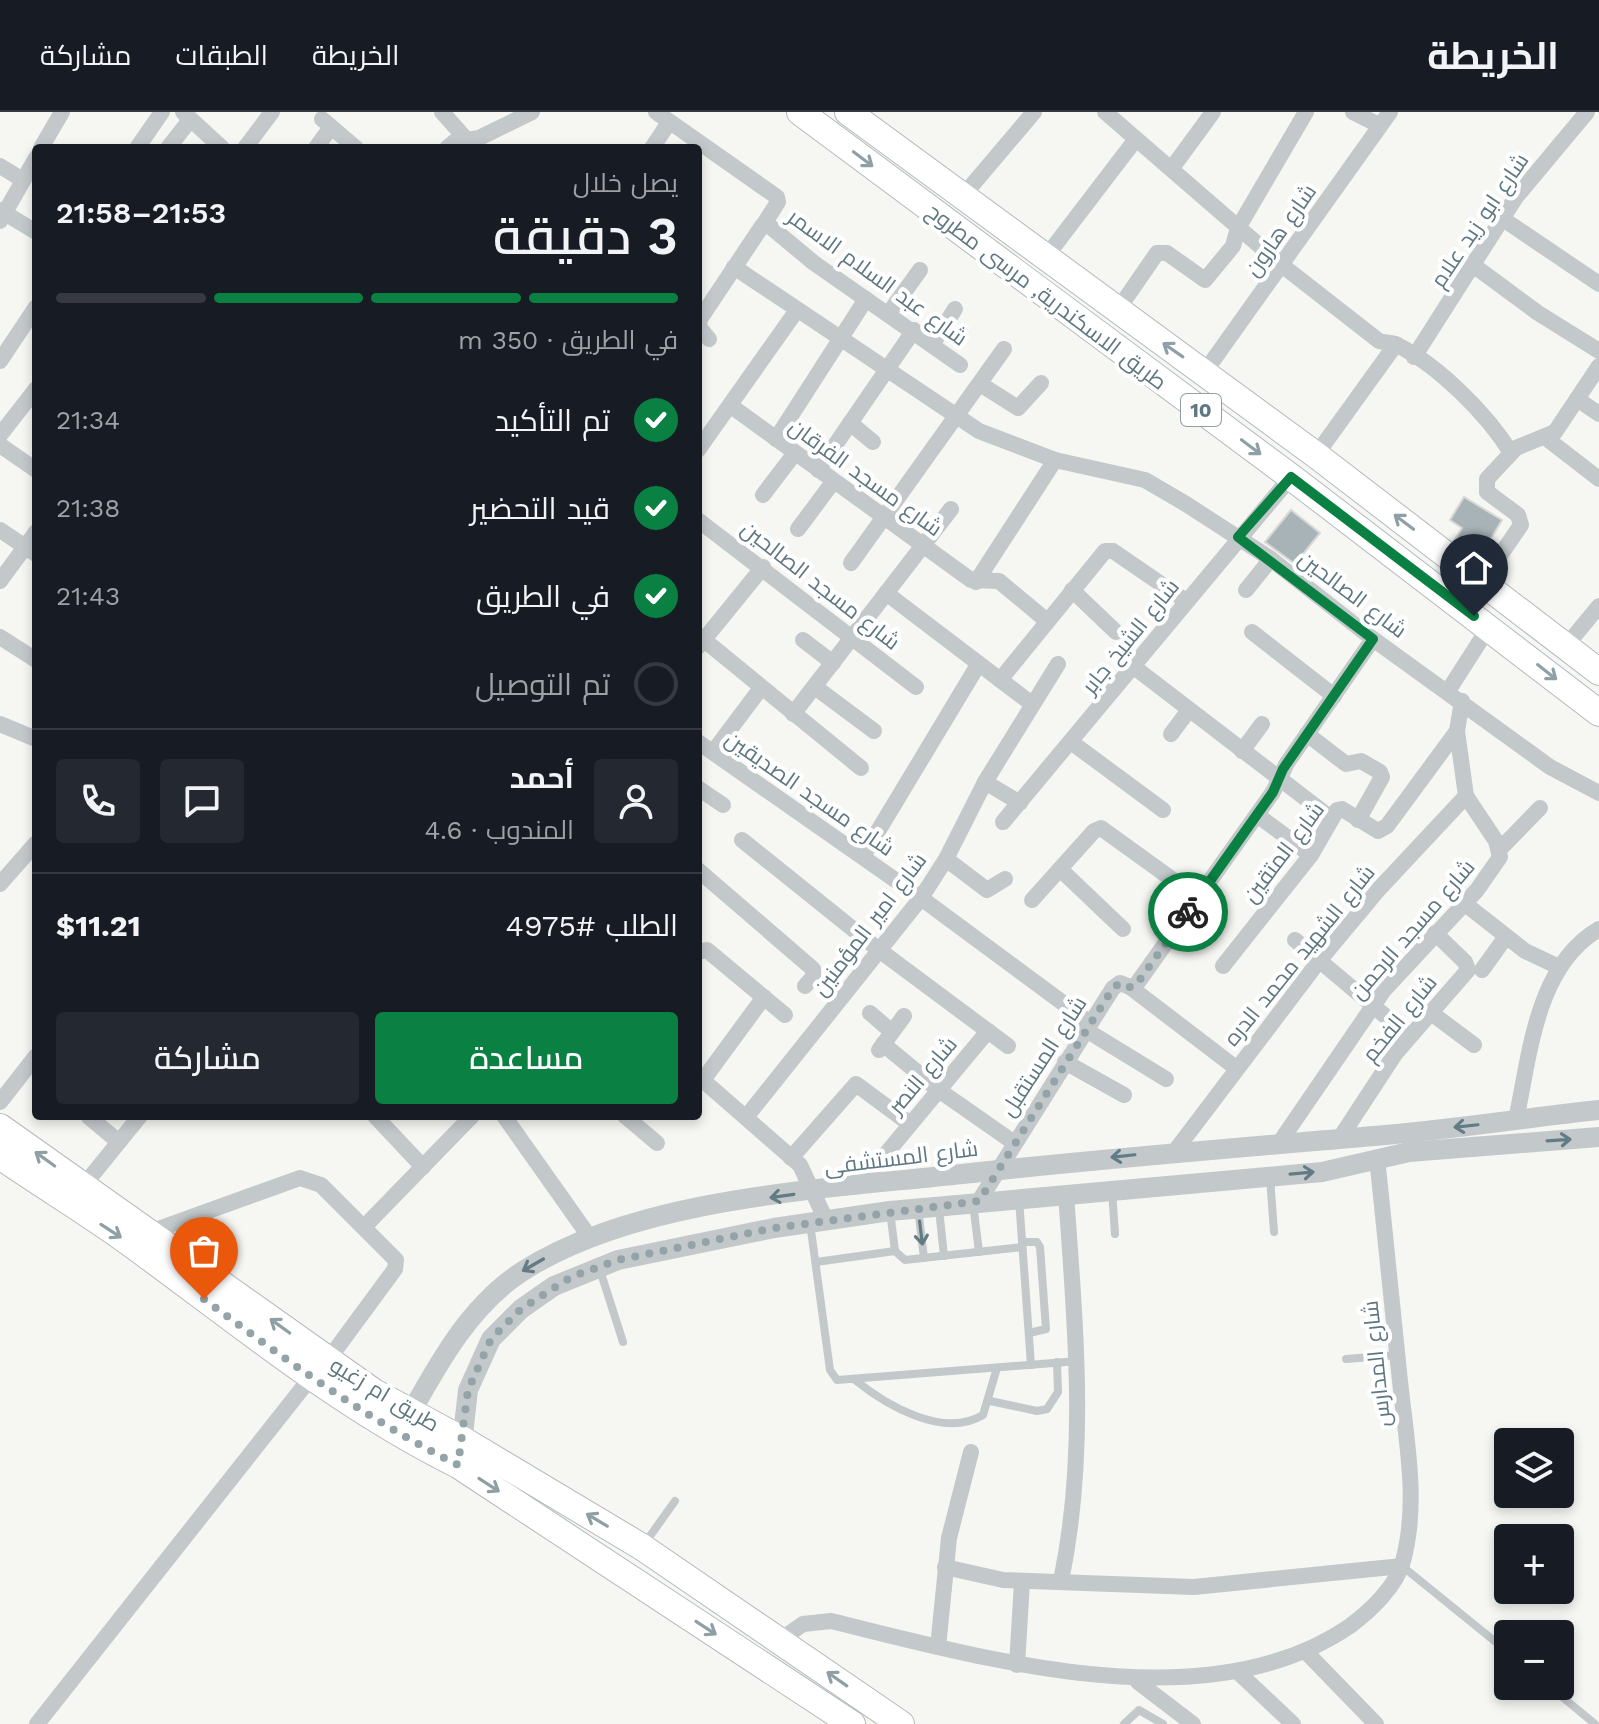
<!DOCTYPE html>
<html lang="ar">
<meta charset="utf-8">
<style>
body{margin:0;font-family:"Work Sans",Cairo,sans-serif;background:#242831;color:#f1f3f6;direction:rtl;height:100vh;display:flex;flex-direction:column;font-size:30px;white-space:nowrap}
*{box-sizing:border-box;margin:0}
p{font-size:26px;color:#9ea1a6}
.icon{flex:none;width:44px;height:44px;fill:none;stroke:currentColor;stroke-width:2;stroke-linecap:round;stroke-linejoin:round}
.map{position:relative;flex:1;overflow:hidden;direction:ltr}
.sheet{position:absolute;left:32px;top:32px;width:670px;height:976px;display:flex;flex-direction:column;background:#171b24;border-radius:8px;box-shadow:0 4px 12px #0003;direction:rtl}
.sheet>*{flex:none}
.controls{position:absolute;left:1494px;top:1316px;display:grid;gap:16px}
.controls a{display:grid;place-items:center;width:80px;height:80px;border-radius:8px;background:#171b24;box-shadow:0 4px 12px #0003;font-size:40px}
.pin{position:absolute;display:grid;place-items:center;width:68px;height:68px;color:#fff;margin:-82px -34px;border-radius:50% 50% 50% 0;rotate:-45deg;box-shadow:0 0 8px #0007}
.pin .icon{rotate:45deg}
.courier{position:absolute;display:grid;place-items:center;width:80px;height:80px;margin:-40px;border:6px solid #0b8043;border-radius:50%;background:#fff;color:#222;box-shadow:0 2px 10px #0007}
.summary em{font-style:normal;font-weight:600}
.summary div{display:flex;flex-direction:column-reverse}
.summary{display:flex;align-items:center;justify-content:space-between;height:136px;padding:0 24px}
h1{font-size:52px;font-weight:600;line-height:60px}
.bar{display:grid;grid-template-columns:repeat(4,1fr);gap:12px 8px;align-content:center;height:96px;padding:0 24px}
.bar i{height:10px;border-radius:6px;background:#363941}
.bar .current{background:#0b8043}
.bar p{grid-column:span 4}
.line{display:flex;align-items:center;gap:20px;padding:0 24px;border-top:2px solid #363941}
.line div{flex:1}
.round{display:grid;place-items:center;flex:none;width:84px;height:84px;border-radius:8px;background:#242831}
ol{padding:0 24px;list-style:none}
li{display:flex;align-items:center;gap:24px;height:88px}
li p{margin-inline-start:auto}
li .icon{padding:8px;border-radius:50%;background:#0b8043;color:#fff;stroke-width:4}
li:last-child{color:#9ea1a6}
li i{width:44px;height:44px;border:4px solid #363941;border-radius:50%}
.button{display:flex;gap:16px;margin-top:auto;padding:16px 24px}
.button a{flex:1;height:92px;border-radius:8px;background:#0b8043;color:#fff;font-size:32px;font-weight:600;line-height:92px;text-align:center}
.button a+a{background:#242831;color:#f1f3f6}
header{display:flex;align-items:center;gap:48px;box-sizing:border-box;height:112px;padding:0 40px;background:#171b24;border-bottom:2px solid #363941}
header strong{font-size:38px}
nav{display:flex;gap:44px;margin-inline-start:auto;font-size:28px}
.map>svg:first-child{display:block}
.building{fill:#a7b3b7;stroke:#d8d7d5;stroke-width:2}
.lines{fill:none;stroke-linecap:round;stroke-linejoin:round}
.primary-casing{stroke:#b3babd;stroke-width:28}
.service{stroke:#c3c8cb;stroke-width:8}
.minor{stroke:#c3c8cb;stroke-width:16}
.tertiary{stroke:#c3c8cb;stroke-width:20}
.primary{stroke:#fff;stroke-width:26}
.oneway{stroke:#8ea0a6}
.oneway2{stroke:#637b84}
.done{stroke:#93a3a8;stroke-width:8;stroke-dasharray:0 14.4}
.route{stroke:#0b8043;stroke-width:10}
.labels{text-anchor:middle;stroke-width:8;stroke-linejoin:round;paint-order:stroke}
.shield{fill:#fff;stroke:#8ea0a6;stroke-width:2}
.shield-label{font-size:20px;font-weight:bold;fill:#5e7780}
.street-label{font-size:22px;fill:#5e7780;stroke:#fff}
</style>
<header>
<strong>الخريطة</strong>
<nav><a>الخريطة</a><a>الطبقات</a><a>مشاركة</a></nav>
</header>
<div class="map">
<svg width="1599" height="1612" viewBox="0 0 1599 1612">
<rect width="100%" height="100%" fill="#f6f6f2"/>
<!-- building -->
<g class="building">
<polygon points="1464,385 1502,408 1479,447 1454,429 1462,416 1450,408"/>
<polygon points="1291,398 1320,421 1295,452 1265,430"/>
</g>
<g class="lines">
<!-- primary casing -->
<g class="primary-casing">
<g id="primary">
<polyline points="800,0 1291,365 1599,601"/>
<polyline points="848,0 1316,343 1599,560"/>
<polyline points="0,1015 374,1280 463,1328 642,1435 901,1612"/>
<path d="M0 1044C43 1074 89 1101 131 1132 238 1210 339 1294 458 1353L852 1612"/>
</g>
</g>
<!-- service -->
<g class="service">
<polyline points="1270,1065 1274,1120"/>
<polyline points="1112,1078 1115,1122"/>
<polyline points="1019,1087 1031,1253"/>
<polyline points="973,1091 979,1140"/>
<polyline points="918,1096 924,1146"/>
<polyline points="939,1097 944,1144"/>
<polyline points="890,1099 895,1139 905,1148 1022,1135"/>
<polyline points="810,1111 830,1258 837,1268 1078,1249"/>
<polyline points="1022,1130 1037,1130 1040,1135 1046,1217 1029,1221"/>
<polyline points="816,1150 895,1139"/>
<polyline points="599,1155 623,1230"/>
<polyline points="1346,1247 1397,1243"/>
<path d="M855 1268C886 1293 943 1327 983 1303L997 1256"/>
<polyline points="990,1289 1037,1299 1047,1297 1058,1280 1057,1250"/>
<polyline points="645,1431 675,1389"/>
<polyline points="1402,1454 1508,1540"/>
<polyline points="1549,1574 1595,1612"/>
<polyline points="1124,1612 1139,1598 1163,1612"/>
</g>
<!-- minor -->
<g class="minor">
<polyline points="183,0 222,36"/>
<polyline points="442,0 473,35"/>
<polyline points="656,0 777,85 778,90 764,112"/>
<path d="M1105 0 1283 154 1379 229C1385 231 1391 230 1397 233 1438 253 1488 303 1511 341"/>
<polyline points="1353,0 1379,13"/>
<polyline points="322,7 356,36"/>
<polyline points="41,36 62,0"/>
<polyline points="137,36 162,0"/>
<polyline points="168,36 190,8"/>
<polyline points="245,36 272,0"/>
<polyline points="316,36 331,15"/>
<polyline points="447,36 454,30 479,26 532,0"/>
<polyline points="652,36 668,12"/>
<polyline points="0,54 23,68"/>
<polyline points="1172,56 1213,0"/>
<polyline points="962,85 1034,0"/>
<polyline points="0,98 36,120"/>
<polyline points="1503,107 1599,172"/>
<polyline points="0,109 36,46"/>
<polyline points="1045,146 1136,27"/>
<polyline points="1473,153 1538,201 1599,239"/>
<polyline points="734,155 979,319 1055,348 1145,368 1186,392 1271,447 1373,527 1550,655 1599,681"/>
<polyline points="1117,199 1157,141 1167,141 1205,168 1233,134 1238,116 1306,0"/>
<polyline points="889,201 920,158"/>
<polyline points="709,227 699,215 700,207 762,114 767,112 814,151 960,253"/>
<polyline points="932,233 955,197"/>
<polyline points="1414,245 1516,85 1587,0"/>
<polyline points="0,249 36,195"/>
<polyline points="1204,261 1390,0"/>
<polyline points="980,272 1018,296 1041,271"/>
<polyline points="1577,287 1599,302"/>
<polyline points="731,294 971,468 999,469 1047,509"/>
<polyline points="850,311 873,330"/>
<polyline points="0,323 36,277"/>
<polyline points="1546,326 1599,367"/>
<polyline points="776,327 866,187"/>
<polyline points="0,333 36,358"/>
<polyline points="698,338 797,198"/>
<polyline points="1316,343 1396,232"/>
<polyline points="818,358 914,218"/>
<polyline points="763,383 795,341"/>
<polyline points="698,408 916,575"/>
<polyline points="798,417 833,370"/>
<polyline points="0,418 36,442"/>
<polyline points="851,451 1004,237"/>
<polyline points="0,469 36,420"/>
<polyline points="976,470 1055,348"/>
<polyline points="1482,470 1521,413 1518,403 1487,380 1487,367 1516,336 1555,320 1599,254"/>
<polyline points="1072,478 1116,520"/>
<polyline points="1246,478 1271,447"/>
<polyline points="886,481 1032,592"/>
<polyline points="1252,520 1334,584"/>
<polyline points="698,523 861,656"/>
<polyline points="0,525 36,548"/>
<polyline points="803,528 833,551"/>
<polyline points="1566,534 1599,494"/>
<polyline points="698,535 763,455"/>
<polyline points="1134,555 1331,706"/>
<polyline points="1000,568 1105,439 1113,439 1186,489"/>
<polyline points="815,575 874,619"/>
<polyline points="1448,579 1489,515"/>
<polyline points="793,602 951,397"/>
<polyline points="0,612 36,627"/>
<polyline points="1171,622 1189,598"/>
<polyline points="1307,622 1346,652 1361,649 1380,660 1382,665 1358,708"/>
<polyline points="698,630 921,786 1090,911"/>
<polyline points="1071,630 1163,698"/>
<polyline points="1242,639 1262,612"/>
<polyline points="713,640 761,576"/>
<polyline points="985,670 1020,691"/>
<polyline points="698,676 723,693"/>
<polyline points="1257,703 1311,743"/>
<polyline points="1003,710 1291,365"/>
<polyline points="742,728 879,838 1008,934"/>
<polyline points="1500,737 1540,696"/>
<polyline points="863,744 978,553"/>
<polyline points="946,747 987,778 1005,767"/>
<polyline points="1060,757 1123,817"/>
<polyline points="698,758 813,857 813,865 805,874"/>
<polyline points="0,772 36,731"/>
<polyline points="1032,788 1094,719 1101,716 1198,786"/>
<polyline points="1464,791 1525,839 1559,855"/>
<polyline points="1295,828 1409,924"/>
<polyline points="698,840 707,838 785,903"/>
<polyline points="1223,854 1311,743 1337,698 1342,697 1378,719 1387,714 1457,619 1462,589"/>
<polyline points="1482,858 1505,826"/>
<polyline points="1130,875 1236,956"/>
<polyline points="1430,900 1474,933"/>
<polyline points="870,901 892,920"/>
<polyline points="1086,918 1166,967"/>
<polyline points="883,932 940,979 1013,1030"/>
<polyline points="879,938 904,904"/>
<polyline points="1065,950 1124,983"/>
<polyline points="698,964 800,1053 826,1108"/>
<polyline points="703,968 764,885"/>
<polyline points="0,990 36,944"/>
<polyline points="375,1004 423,1055"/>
<polyline points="504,1004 591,1127"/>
<polyline points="625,1004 657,1031"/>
<polyline points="747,1004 921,786 946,747 985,670 1058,552"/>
<polyline points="89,1005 119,1030"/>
<path d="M1516 1008C1530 942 1536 854 1599 817"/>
<polyline points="1340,1026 1395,942 1468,858 1465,850 1435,821"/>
<polyline points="1280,1030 1384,878 1477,778 1500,745 1496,729 1466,684 1457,619"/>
<polyline points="1175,1039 1319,849 1379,777 1466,684"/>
<polyline points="791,1046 856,972 910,1012"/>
<polyline points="860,1073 988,919"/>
<polyline points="80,1078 140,1004"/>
<polyline points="979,1089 1113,876 1120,871 1130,875 1136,873 1273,680 1287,651 1373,527"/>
<polyline points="364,1115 472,1004"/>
<polyline points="150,1120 300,1066 321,1073 396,1148 395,1157 328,1248"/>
<polyline points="945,1455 1003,1468 1194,1475 1402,1454"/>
<path d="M1061 1469C1088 1339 1075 1212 1066 1082"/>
<path d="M780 1528 803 1512 831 1509C988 1547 1207 1612 1350 1514 1370 1499 1397 1474 1403 1449 1419 1391 1406 1327 1400 1269 1392 1194 1385 1120 1377 1046"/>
<polyline points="938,1535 949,1426 971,1340"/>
<polyline points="1307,1541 1376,1612"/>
<polyline points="1017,1553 1022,1470"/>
<polyline points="1241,1563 1293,1612"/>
<polyline points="1138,1570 1193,1612"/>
<polyline points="37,1612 316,1259"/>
</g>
<!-- tertiary -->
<g class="tertiary">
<path d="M405 1311C436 1256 468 1194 523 1159 639 1085 826 1077 962 1062 1099 1047 1236 1036 1374 1024 1449 1018 1524 1006 1599 998"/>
<polyline points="461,1341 468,1278 491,1227 521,1197 554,1174 618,1148 774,1116 890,1099 1322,1060 1409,1040 1599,1025"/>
</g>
<!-- primary -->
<use href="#primary" class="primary"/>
</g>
<!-- one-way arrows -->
<defs><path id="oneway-shaft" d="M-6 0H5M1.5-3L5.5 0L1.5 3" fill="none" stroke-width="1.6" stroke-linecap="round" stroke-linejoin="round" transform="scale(2)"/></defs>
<g class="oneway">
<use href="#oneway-shaft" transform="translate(863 47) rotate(37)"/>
<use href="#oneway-shaft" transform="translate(1173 238) rotate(-145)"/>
<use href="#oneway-shaft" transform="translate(1251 335) rotate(37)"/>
<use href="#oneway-shaft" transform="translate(1404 410) rotate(-143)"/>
<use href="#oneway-shaft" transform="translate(1547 560) rotate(38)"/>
<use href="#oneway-shaft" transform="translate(45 1047) rotate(-144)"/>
<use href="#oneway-shaft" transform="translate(111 1119) rotate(33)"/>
<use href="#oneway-shaft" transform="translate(280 1214) rotate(-144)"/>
<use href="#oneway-shaft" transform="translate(489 1373) rotate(33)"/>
<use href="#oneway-shaft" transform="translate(597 1408) rotate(-149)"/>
<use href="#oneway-shaft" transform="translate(706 1516) rotate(33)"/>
<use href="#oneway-shaft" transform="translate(837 1567) rotate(-145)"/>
</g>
<g class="oneway2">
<use href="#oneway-shaft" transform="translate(1466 1014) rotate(174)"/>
<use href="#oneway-shaft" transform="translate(1559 1028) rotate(-4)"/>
<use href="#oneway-shaft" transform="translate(1123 1044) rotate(174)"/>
<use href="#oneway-shaft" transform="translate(1302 1061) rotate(-5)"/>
<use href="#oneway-shaft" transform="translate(782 1084) rotate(172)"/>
<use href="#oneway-shaft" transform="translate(921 1121) rotate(83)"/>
<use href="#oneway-shaft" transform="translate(533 1153) rotate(150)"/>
</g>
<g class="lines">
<!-- done -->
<path class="done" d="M204 1187C286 1248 366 1307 458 1353L468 1278 491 1227 521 1197 571 1165 618 1148 774 1116 979 1089 1113 876 1120 871 1130 875 1136 873 1188 800"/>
<!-- route -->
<polyline class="route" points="1188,800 1273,680 1283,657 1373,527 1238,425 1291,365 1474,504"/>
</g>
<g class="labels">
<!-- shield labels -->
<rect class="shield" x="1181" y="282" width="40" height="32" rx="6"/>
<g class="shield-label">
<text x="1201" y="305">10</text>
</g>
<!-- street labels -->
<g class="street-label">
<text transform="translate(1479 108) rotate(-56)" y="8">شارع ابو زيد علام</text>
<text transform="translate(1280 118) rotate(-55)" y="8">شارع هارون</text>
<text transform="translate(878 165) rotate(36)" y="8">شارع عبد السلام الاسمر</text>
<text transform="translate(1047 184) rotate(37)" y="8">طريق الاسكندرية, مرسى مطروح</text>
<text transform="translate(866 365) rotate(36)" y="8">شارع مسجد الفرقان</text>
<text transform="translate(821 473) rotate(38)" y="8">شارع مسجد الصالحين</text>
<text transform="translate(1353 482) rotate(37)" y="8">شارع الصالحين</text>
<text transform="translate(1130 524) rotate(-51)" y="8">شارع الشيخ جابر</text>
<text transform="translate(810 681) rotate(35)" y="8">شارع مسجد الصديقين</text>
<text transform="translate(1283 740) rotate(-53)" y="8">شارع المتقين</text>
<text transform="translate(869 812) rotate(-53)" y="8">شارع امير المؤمنين</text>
<text transform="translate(1412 817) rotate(-49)" y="8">شارع مسجد الرحمن</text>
<text transform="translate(1299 843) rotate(-51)" y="8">شارع الشهيد محمد الدره</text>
<text transform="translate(1399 906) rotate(-51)" y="8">شارع الفخم</text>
<text transform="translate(1043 944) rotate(-57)" y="8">شارع المستقبل</text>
<text transform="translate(922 963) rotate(-50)" y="8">شارع النصر</text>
<text transform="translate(901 1045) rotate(-7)" y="8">شارع المستشفى</text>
<text transform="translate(1376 1252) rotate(-96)" y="8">شارع المدارس</text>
<text transform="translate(385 1282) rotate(31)" y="8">طريق ام زغيو</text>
</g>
</g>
</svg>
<div class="controls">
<a><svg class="icon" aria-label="layers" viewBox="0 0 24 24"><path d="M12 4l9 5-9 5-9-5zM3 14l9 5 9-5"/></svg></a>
<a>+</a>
<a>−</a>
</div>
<div class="pin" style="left:204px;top:1187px;background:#ea580c"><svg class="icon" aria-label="bag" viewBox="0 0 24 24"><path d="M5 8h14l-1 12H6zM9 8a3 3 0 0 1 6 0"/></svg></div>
<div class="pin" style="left:1474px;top:504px;background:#1f2937"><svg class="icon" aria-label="home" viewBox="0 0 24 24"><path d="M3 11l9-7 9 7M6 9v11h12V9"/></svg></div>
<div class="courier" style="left:1188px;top:800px"><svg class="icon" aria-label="bike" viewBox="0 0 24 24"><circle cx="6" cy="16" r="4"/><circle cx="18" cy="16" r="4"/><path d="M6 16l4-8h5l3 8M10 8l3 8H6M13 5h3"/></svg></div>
<section class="sheet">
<div class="summary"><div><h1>3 دقيقة</h1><p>يصل خلال</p></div><em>21:53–21:58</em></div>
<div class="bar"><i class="current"></i><i class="current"></i><i class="current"></i><i></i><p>في الطريق · 350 m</p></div>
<ol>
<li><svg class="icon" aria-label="check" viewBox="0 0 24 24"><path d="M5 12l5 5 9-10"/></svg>تم التأكيد<p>21:34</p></li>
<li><svg class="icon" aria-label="check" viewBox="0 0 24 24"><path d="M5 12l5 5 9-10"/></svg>قيد التحضير<p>21:38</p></li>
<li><svg class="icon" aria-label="check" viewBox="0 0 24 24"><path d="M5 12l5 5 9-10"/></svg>في الطريق<p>21:43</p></li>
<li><i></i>تم التوصيل</li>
</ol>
<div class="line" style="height:144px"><a class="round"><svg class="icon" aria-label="person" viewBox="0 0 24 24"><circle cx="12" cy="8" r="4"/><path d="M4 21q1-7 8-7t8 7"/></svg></a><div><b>أحمد</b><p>المندوب · 4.6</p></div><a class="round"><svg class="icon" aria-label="chat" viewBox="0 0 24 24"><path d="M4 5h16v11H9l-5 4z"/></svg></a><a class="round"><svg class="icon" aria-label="phone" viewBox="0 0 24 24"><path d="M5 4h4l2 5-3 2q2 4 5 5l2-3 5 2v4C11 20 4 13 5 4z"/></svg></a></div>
<div class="line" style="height:104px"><div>الطلب #4975</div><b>$11.21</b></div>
<div class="button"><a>مساعدة</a><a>مشاركة</a></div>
</section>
</div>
